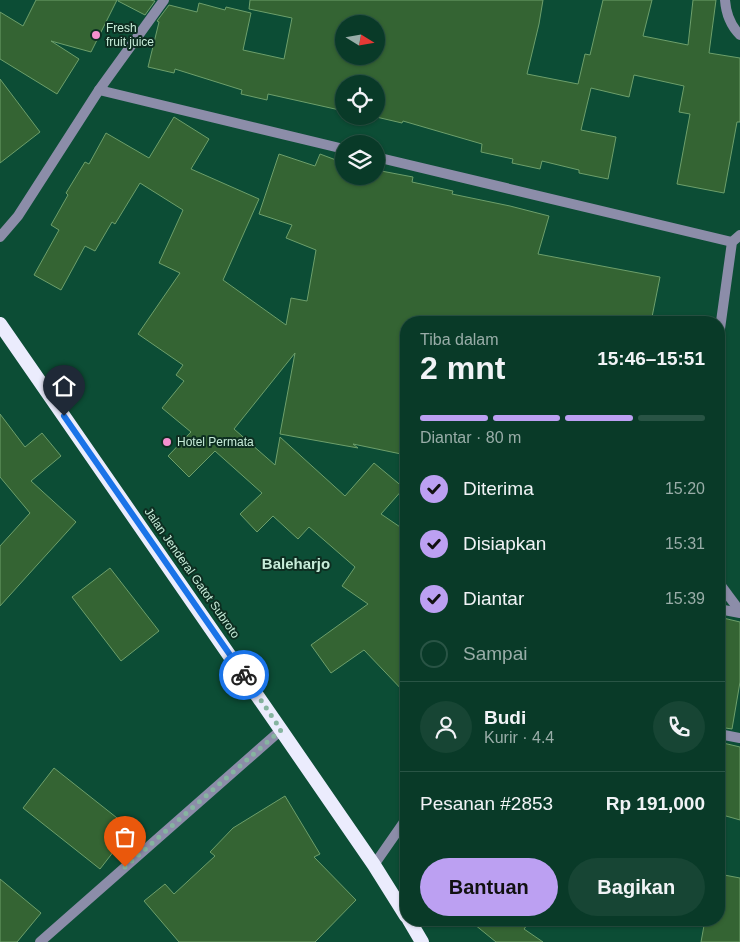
<!DOCTYPE html>
<html lang="id">
<meta charset="utf-8">
<style>
body{margin:0;font-family:Arial,sans-serif;background:#174534;color:#f1f3f6;height:100vh;display:flex;flex-direction:column;font-size:19px;white-space:nowrap}
*{box-sizing:border-box;margin:0}
p{font-size:16px;color:#99ada8}
.icon{flex:none;width:28px;height:28px;fill:none;stroke:currentColor;stroke-width:2;stroke-linecap:round;stroke-linejoin:round}
.map{position:relative;flex:1;overflow:hidden}
.details{position:absolute;left:400px;top:316px;width:325px;height:610px;display:flex;flex-direction:column;background:#093a28;border-radius:20px;box-shadow:0 1px 4px #0004,0 0 0 1px #295445}
.details>*{flex:none}
.needle{width:32px;rotate:101deg}
.tools{position:absolute;left:335px;top:15px;display:grid;gap:10px}
.tools a{display:grid;place-items:center;width:50px;height:50px;border-radius:50%;background:#093a28;box-shadow:0 1px 4px #0004,0 0 0 1px #295445;font-size:25px}
.pin{position:absolute;display:grid;place-items:center;width:42px;height:42px;color:#fff;margin:-51px -21px;border-radius:50% 50% 50% 0;rotate:-45deg;box-shadow:0 0 5px #0007}
.pin .icon{rotate:45deg}
.courier{position:absolute;display:grid;place-items:center;width:50px;height:50px;margin:-25px;border:4px solid #1a73e8;border-radius:50%;background:#fff;color:#222;box-shadow:0 1px 6px #0007}
.headline em{font-style:normal;font-weight:700}
.headline div{display:flex;flex-direction:column-reverse}
.headline{display:flex;align-items:center;justify-content:space-between;height:85px;padding:0 20px}
h1{font-size:32px;font-weight:700;line-height:38px}
.bar{display:grid;grid-template-columns:repeat(4,1fr);gap:8px 5px;align-content:center;height:60px;padding:0 20px}
.bar i{height:6px;border-radius:4px;background:#295445}
.bar .selected{background:#bca0f2}
.bar p{grid-column:span 4}
.line{display:flex;align-items:center;gap:12px;padding:0 20px;border-top:1px solid #295445}
.line div{flex:1}
.round{display:grid;place-items:center;flex:none;width:52px;height:52px;border-radius:26px;background:#174534}
ol{padding:0 20px;list-style:none}
li{display:flex;align-items:center;gap:15px;height:55px}
li p{margin-inline-start:auto}
li .icon{padding:5px;border-radius:50%;background:#bca0f2;color:#111;stroke-width:4}
li:last-child{color:#99ada8}
li i{width:28px;height:28px;border:2px solid #295445;border-radius:50%}
.action{display:flex;gap:10px;margin-top:auto;padding:10px 20px}
.action a{flex:1;height:58px;border-radius:30px;background:#bca0f2;color:#111;font-size:20px;font-weight:700;line-height:58px;text-align:center}
.action a+a{background:#174534;color:#f1f3f6}
.map>svg:first-child{display:block}
.building{fill:#346433;stroke:#6d9f6b;fill-rule:evenodd}
.lines{fill:none;stroke-linecap:round;stroke-linejoin:round}
.minor{stroke:#8c8da9;stroke-width:10}
.tertiary{stroke:#8c8da9;stroke-width:10}
.trunk{stroke:#ebecfd;stroke-width:14}
.done{stroke:#86b4a0;stroke-width:5;stroke-dasharray:0 9}
.route{stroke:#1a73e8;stroke-width:6}
.poi-dot{fill:#f690cf;stroke:#0d2e21;stroke-width:2}
.labels{text-anchor:middle;stroke-width:4;stroke-linejoin:round;paint-order:stroke}
.poi-label{font-size:12px;fill:#c7ecd9;stroke:#0d2e21;text-anchor:start}
.street-label{font-size:12px;fill:#c7ecd9;stroke:#0d2e21}
.quarter-label{font-size:15px;font-weight:bold;fill:#c7ecd9;stroke:#0d2e21}
</style>
<div class="map">
<svg width="740" height="942" viewBox="0 0 740 942">
<rect width="100%" height="100%" fill="#0c4d35"/>
<!-- building -->
<g class="building">
<polygon points="36,0 117,0 91,52 51,41 79,59 57,94 0,59 0,12 23,26"/>
<polygon points="118,0 150,0 155,1 145,15 118,1"/>
<path d="M250 0H543L539 24 527 74 578 84 585 54 590 55 603 0H652L643 36 688 45 693 0H716L709 53 740 58V122H737L724 193 677 184 690 114 679 112 684 86 634 75 629 97 591 88 581 130 616 137 608 179 579 173V170L542 161 540 169 512 163 513 159 481 152 482 144 403 121 402 123 372 116H376V84H344V111L268 94 267 100 241 94 242 90 175 69 174 73 148 67 159 22 157 21 169 5 197 12 199 3 225 10 226 7 251 13 243 50 284 59 292 18 249 9ZM344 24H376V56H344Z"/>
<polygon points="0,79 40,132 0,163"/>
<polygon points="174,117 209,139 191,169 259,199 223,280 286,325 291,298 307,301 316,250 286,238 292,225 259,214 279,154 315,166 320,154 344,163 344,176 376,176 376,170 413,177 412,182 453,191 452,194 510,206 549,216 538,254 660,277 651,322 406,322 406,455 353,444 358,448 280,434 295,353 234,429 275,465 280,437 345,496 374,463 404,488 381,514 406,531 406,694 364,650 331,673 311,645 368,604 342,586 355,567 309,527 298,539 273,516 257,532 240,514 262,493 215,451 189,477 168,456 191,432 162,408 184,381 176,375 183,365 138,334 180,273 159,263 183,210 140,183 115,224 112,222 95,251 85,246 61,290 34,275 59,230 51,225 68,195 66,193 85,162 89,164 106,133 149,158"/>
<polygon points="0,414 25,447 42,433 61,456 31,481 76,522 0,606 0,546 30,513 0,477"/>
<polygon points="110,568 159,631 121,661 72,597"/>
<polygon points="719,617 740,622 740,682 732,729 719,727"/>
<polygon points="719,742 740,747 740,820 719,814"/>
<polygon points="54,768 131,829 100,869 23,808"/>
<polygon points="285,796 320,854 314,857 356,900 315,942 179,942 144,901 165,884 174,894 215,856 210,852 233,828"/>
<polygon points="719,874 740,878 740,942 701,942 705,920 719,920"/>
<polygon points="0,879 41,913 17,942 0,942"/>
<polygon points="469,920 531,920 524,929 543,942 496,942"/>
</g>
<g class="lines">
<!-- minor -->
<g class="minor">
<path d="M725 0C726 14 730 25 740 35"/>
<polyline points="719,609 740,613"/>
<polyline points="719,734 740,738"/>
<polyline points="374,865 406,819"/>
</g>
<!-- tertiary -->
<g class="tertiary">
<polyline points="99,90 344,149"/>
<polyline points="376,157 732,242"/>
<polyline points="0,237 18,216 99,90 164,0"/>
<polyline points="719,336 732,242 740,235"/>
<polyline points="719,583 740,611"/>
<polyline points="40,942 281,730"/>
</g>
<!-- trunk -->
<g class="trunk">
<polyline points="0,324 281,730 374,865 406,916"/>
<polyline points="409,920 422,942"/>
</g>
</g>
<g class="lines">
<!-- done -->
<polyline class="done" points="125,867 281,730 244,675"/>
<!-- route -->
<polyline class="route" points="64,416 244,675"/>
</g>
<!-- markers -->
<g class="poi-dot">
<circle cx="96" cy="35" r="5"/>
<circle cx="167" cy="442" r="5"/>
</g>
<g class="labels">
<!-- poi labels -->
<g class="poi-label">
<text x="106" y="32">Fresh<tspan x="106" dy="14">fruit juice</tspan></text>
<text x="177" y="446">Hotel Permata</text>
</g>
<!-- street labels -->
<g class="street-label">
<text transform="translate(192 573) rotate(55)" y="4">Jalan Jenderal Gatot Subroto</text>
</g>
<!-- quarter labels -->
<g class="quarter-label">
<text x="296" y="569">Baleharjo</text>
</g>
</g>
</svg>
<div class="tools">
<a><svg class="needle" viewBox="-14 -14 28 28"><path d="M0-13l5 13h-10z" fill="#e53935"/><path d="M0 13l5-13h-10z" fill="#99ada8"/></svg></a>
<a><svg class="icon" aria-label="locate" viewBox="0 0 24 24"><circle cx="12" cy="12" r="6"/><path d="M12 2v4M12 18v4M2 12h4M18 12h4"/></svg></a>
<a><svg class="icon" aria-label="layers" viewBox="0 0 24 24"><path d="M12 4l9 5-9 5-9-5zM3 14l9 5 9-5"/></svg></a>
</div>
<div class="pin" style="left:125px;top:867px;background:#ea580c"><svg class="icon" aria-label="bag" viewBox="0 0 24 24"><path d="M5 8h14l-1 12H6zM9 8a3 3 0 0 1 6 0"/></svg></div>
<div class="pin" style="left:64px;top:416px;background:#1f2937"><svg class="icon" aria-label="home" viewBox="0 0 24 24"><path d="M3 11l9-7 9 7M6 9v11h12V9"/></svg></div>
<div class="courier" style="left:244px;top:675px"><svg class="icon" aria-label="bike" viewBox="0 0 24 24"><circle cx="6" cy="16" r="4"/><circle cx="18" cy="16" r="4"/><path d="M6 16l4-8h5l3 8M10 8l3 8H6M13 5h3"/></svg></div>
<section class="details">
<div class="headline"><div><h1>2 mnt</h1><p>Tiba dalam</p></div><em>15:46–15:51</em></div>
<div class="bar"><i class="selected"></i><i class="selected"></i><i class="selected"></i><i></i><p>Diantar · 80 m</p></div>
<ol>
<li><svg class="icon" aria-label="check" viewBox="0 0 24 24"><path d="M5 12l5 5 9-10"/></svg>Diterima<p>15:20</p></li>
<li><svg class="icon" aria-label="check" viewBox="0 0 24 24"><path d="M5 12l5 5 9-10"/></svg>Disiapkan<p>15:31</p></li>
<li><svg class="icon" aria-label="check" viewBox="0 0 24 24"><path d="M5 12l5 5 9-10"/></svg>Diantar<p>15:39</p></li>
<li><i></i>Sampai</li>
</ol>
<div class="line" style="height:90px"><a class="round"><svg class="icon" aria-label="person" viewBox="0 0 24 24"><circle cx="12" cy="8" r="4"/><path d="M4 21q1-7 8-7t8 7"/></svg></a><div><b>Budi</b><p>Kurir · 4.4</p></div><a class="round"><svg class="icon" aria-label="phone" viewBox="0 0 24 24"><path d="M5 4h4l2 5-3 2q2 4 5 5l2-3 5 2v4C11 20 4 13 5 4z"/></svg></a></div>
<div class="line" style="height:65px"><div>Pesanan #2853</div><b>Rp 191,000</b></div>
<div class="action"><a>Bantuan</a><a>Bagikan</a></div>
</section>
</div>
